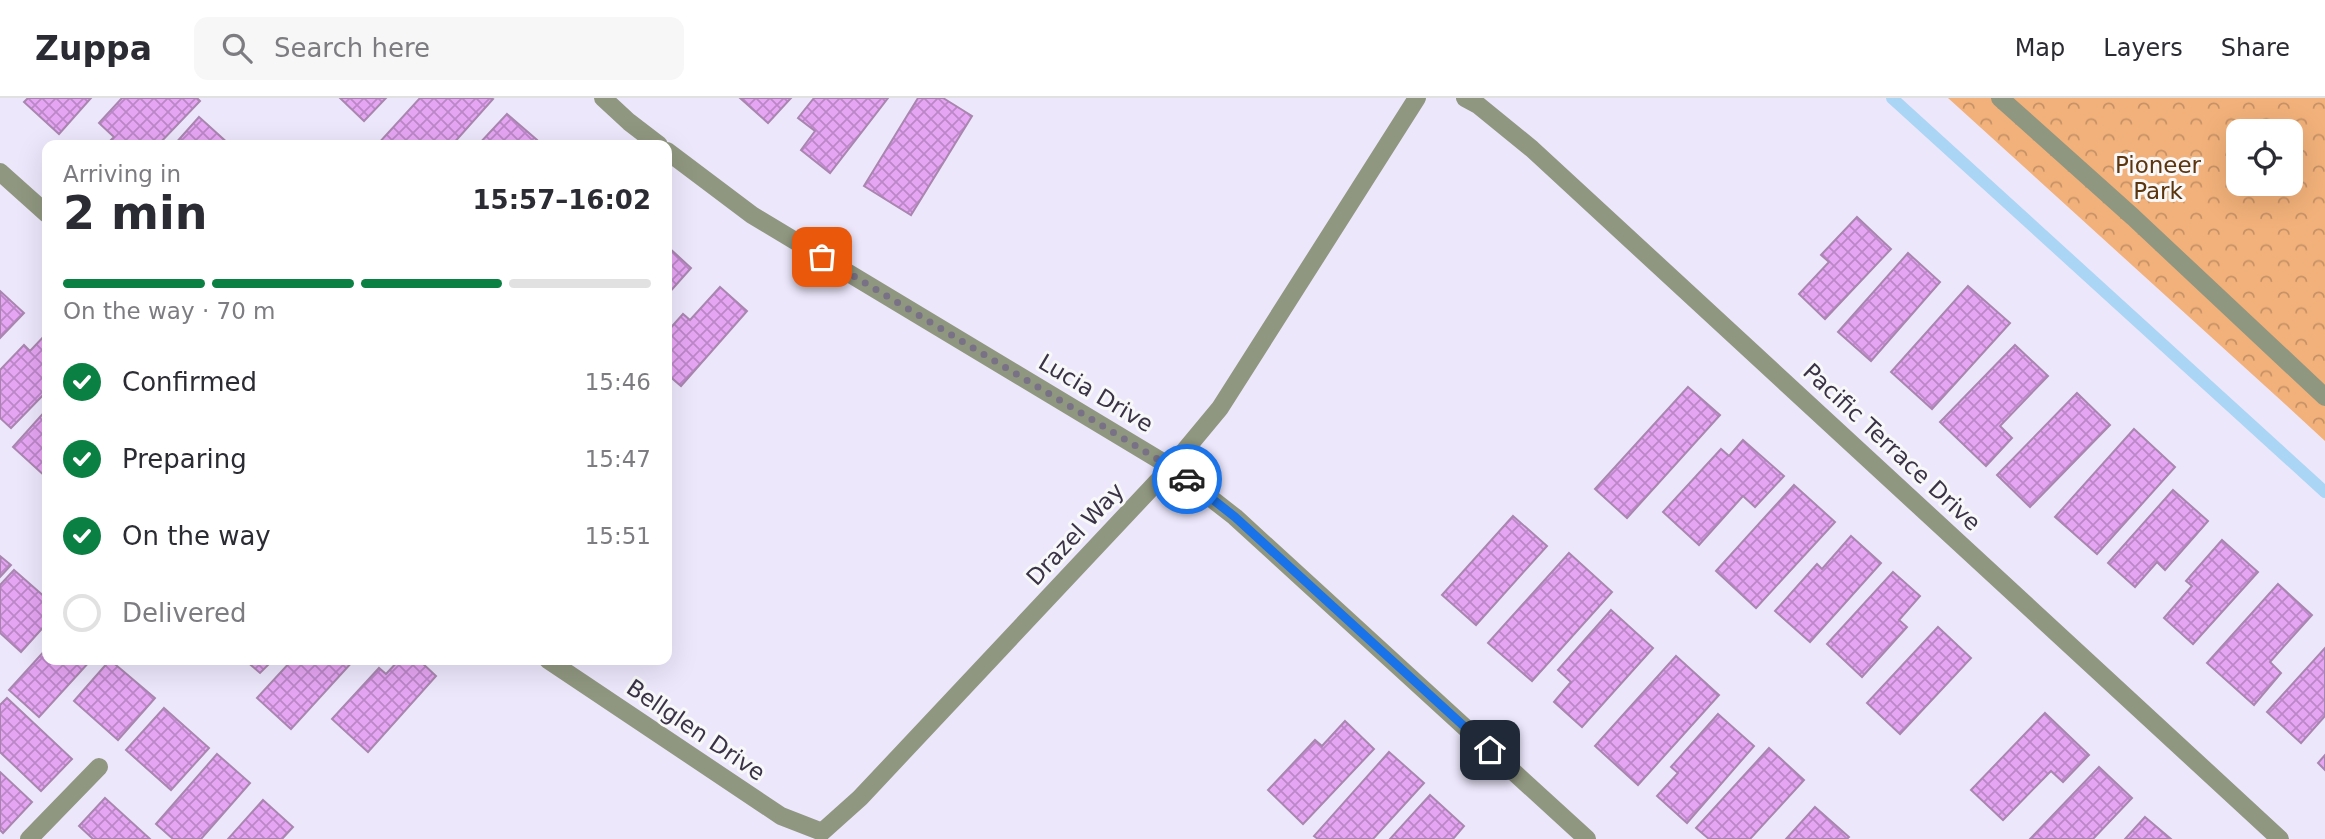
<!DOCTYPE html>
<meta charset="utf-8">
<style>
body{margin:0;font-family:"DejaVu Sans",sans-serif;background:#f7f7f7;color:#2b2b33;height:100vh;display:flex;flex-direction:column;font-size:26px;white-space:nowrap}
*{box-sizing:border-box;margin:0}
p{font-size:23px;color:#7c7c81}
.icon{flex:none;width:38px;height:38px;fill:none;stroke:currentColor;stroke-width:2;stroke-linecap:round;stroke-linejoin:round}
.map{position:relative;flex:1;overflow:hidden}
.details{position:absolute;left:42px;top:42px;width:630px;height:525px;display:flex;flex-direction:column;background:#fff;border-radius:14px;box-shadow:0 7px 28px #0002}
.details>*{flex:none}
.controls{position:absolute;left:2226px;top:21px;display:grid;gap:14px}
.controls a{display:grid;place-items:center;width:77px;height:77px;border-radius:14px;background:#fff;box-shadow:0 7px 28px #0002;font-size:35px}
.pin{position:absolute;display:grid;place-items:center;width:60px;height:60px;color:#fff;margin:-30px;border-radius:14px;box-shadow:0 4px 10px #0006}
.courier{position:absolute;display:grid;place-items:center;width:70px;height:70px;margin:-35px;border:5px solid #1a73e8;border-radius:50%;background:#fff;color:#222;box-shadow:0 2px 9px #0007}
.overview em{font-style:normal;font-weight:600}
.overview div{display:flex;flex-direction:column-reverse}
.overview{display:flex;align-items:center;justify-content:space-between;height:119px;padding:0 21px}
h1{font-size:46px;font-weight:600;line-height:52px}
.bar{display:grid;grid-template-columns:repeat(4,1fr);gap:10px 7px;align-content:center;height:84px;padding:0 21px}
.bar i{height:9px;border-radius:5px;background:#e1e1e2}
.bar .current{background:#0b8043}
.bar p{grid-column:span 4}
ol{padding:0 21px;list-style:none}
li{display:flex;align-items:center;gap:21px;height:77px}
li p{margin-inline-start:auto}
li .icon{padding:7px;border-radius:50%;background:#0b8043;color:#fff;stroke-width:4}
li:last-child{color:#7c7c81}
li i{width:38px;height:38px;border:4px solid #e1e1e2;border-radius:50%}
header{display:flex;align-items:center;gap:42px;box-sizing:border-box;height:98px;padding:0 35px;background:#fff;border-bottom:2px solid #e1e1e2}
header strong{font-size:33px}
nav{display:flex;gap:38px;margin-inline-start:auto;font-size:24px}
.search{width:490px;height:63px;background:#f7f7f7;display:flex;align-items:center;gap:18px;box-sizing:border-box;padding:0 24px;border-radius:14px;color:#7c7c81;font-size:26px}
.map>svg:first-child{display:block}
.forest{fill:url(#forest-crowns);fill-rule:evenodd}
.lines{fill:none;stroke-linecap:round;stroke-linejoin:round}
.stream{stroke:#aad5f5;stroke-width:12}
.building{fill:url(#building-cross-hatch);stroke:#a986b0;stroke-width:2}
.minor{stroke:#909780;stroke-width:18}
.done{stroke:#797286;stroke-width:7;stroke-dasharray:0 12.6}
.route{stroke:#1a73e8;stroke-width:9}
.labels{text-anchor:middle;stroke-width:6;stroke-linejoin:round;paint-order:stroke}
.park-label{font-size:23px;fill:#5c340e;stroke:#f8f8f8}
.street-label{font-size:23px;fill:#3a3347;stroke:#f8f8f8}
</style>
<header>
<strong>Zuppa</strong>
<div class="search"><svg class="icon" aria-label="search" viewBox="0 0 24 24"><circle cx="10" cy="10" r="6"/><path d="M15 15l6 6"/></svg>Search here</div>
<nav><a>Map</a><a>Layers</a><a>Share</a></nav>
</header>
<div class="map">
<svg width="2325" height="741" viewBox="0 0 2325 741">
<defs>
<pattern id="forest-crowns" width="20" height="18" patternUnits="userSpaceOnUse" patternTransform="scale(1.75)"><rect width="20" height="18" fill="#f2b17a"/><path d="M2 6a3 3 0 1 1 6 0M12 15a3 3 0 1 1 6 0" fill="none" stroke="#c59166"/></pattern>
<pattern id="building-cross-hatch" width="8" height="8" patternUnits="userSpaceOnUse" patternTransform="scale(1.75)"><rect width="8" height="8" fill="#e6a5f3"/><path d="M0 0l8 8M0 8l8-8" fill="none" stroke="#bb87c7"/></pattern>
</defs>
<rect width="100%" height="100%" fill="#ede7fc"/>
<!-- forest -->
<path class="forest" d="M1948 0H2325V343L2286 307ZM2238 33H2291V86H2238Z"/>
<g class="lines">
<!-- stream -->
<polyline class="stream" points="1892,0 2325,394"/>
</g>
<!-- building -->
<g class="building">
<polygon points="28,0 91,0 59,36 24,4"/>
<polygon points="122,0 197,0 200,3 158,47 106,47 114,39 99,25"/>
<polygon points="340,0 386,0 364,23"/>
<polygon points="420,0 491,0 493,1 452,47 377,47"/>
<polygon points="740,0 791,0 768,25"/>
<polygon points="814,0 888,0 830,75 801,52 815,33 798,20"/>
<polygon points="918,0 943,0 972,18 911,117 864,88"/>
<polygon points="507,16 537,42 533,47 478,47"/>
<polygon points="199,19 230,47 174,47"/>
<polygon points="1857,119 1891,151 1825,221 1799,196 1829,164 1821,157"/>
<polygon points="667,148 691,170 667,197"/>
<polygon points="1908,155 1940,184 1871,263 1838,234"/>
<polygon points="1968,188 2010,225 1932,311 1891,274"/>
<polygon points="720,189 747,213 681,288 667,276 667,234 683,216 690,222"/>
<polygon points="0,193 24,215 0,240"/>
<polygon points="47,235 47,293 11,330 0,320 0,272 24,247 30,253"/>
<polygon points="2015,247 2048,278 2000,328 2012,340 1986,368 1940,324"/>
<polygon points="1688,289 1720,317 1627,420 1595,391"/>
<polygon points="2077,295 2110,327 2030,409 1997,377"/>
<polygon points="47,311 47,380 13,349"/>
<polygon points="2134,331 2175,369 2097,456 2055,419"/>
<polygon points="1743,342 1784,378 1755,409 1743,398 1699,447 1663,414 1721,351 1729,358"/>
<polygon points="1794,387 1835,424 1756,510 1716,473"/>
<polygon points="2173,392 2208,423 2165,472 2157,464 2135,489 2108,465"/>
<polygon points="1513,418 1547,448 1476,527 1442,497"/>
<polygon points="1851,438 1881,465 1810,544 1775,513 1817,466 1822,471"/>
<polygon points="2222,442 2258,474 2193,546 2164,520 2192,488 2186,483"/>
<polygon points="1569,455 1612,494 1532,583 1488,545"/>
<polygon points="0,458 11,467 0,479"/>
<polygon points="14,472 47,501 47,525 21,554 0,535 0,487"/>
<polygon points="1893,474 1920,498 1899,522 1907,529 1862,579 1827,546"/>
<polygon points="2278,486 2312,517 2270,564 2281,575 2254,607 2207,565"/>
<polygon points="1611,512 1653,550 1582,629 1554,604 1571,584 1558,572"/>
<polygon points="1938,529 1971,560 1900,636 1867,605"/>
<polygon points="47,550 47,562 91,562 39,619 9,592"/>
<polygon points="2325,550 2325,618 2301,645 2267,614"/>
<polygon points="1676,558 1719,597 1638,687 1595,648"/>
<polygon points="110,562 155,600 118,642 74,603"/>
<polygon points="245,562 273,562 260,575"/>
<polygon points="292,562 354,562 291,631 257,600"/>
<polygon points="399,562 419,562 436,578 368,654 332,621 379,570 386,576"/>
<polygon points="7,600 72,661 41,693 0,654 0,607"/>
<polygon points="164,610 209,650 171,692 126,652"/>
<polygon points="2045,615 2089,657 2063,684 2051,673 2003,722 1971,692"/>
<polygon points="1718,616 1754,648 1687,725 1657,698 1678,675 1671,669"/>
<polygon points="1345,623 1374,651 1303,726 1268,692 1315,642 1322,648"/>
<polygon points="1769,650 1804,682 1750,741 1709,741 1696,730"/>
<polygon points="1389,654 1424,685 1373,741 1318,741 1314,738"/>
<polygon points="217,656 250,685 201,741 173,741 156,726"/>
<polygon points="2325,657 2325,672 2318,665"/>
<polygon points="2099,669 2132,700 2093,741 2030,741"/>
<polygon points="0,674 32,704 3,735 0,732"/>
<polygon points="1430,697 1464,728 1453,741 1390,741"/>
<polygon points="105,700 150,741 93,741 79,728"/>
<polygon points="263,702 293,729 282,741 228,741"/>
<polygon points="1815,709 1849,739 1847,741 1786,741"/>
<polygon points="2145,719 2171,741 2125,741"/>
</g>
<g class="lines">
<!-- minor -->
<g class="minor">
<polyline points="603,0 629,24 659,47"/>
<polyline points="1465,0 1478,7 1532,51 2280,741"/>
<polyline points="2000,0 2133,119 2325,299"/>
<polyline points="667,53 752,117 1171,369 1235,419 1587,741"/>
<polyline points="0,74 47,116"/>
<polyline points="548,562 781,718 822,734 860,700 1171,369 1220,310 1417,0"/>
<polyline points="29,741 99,669"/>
</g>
</g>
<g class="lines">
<!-- done -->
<polyline class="done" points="822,159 1171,369 1187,381"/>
<!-- route -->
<polyline class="route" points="1187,381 1235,419 1490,652"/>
</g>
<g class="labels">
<!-- park labels -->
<g class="park-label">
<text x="2158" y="75">Pioneer<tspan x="2158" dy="26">Park</tspan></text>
</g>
<!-- street labels -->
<g class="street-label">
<text transform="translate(1096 295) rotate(31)" y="8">Lucia Drive</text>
<text transform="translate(1892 349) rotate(43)" y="8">Pacific Terrace Drive</text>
<text transform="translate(1075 436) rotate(-47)" y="8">Drazel Way</text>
<text transform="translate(696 632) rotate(34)" y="8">Bellglen Drive</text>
</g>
</g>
</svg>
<div class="controls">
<a><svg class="icon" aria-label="locate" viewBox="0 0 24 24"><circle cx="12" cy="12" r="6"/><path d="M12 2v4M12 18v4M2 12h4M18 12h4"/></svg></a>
</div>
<div class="pin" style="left:822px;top:159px;background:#ea580c"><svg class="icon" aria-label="bag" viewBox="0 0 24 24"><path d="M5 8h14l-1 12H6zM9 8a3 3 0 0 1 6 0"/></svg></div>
<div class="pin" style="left:1490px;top:652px;background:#1f2937"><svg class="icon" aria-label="home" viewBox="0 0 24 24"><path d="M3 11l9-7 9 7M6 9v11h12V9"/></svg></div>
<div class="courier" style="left:1187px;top:381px"><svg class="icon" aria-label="car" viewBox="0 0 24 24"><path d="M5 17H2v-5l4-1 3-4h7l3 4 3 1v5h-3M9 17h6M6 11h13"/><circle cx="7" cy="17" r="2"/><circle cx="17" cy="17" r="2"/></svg></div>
<section class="details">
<div class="overview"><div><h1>2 min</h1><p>Arriving in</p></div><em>15:57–16:02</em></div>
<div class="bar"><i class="current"></i><i class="current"></i><i class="current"></i><i></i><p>On the way · 70 m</p></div>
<ol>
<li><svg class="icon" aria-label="check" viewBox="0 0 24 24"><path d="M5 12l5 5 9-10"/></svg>Confirmed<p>15:46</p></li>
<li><svg class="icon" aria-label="check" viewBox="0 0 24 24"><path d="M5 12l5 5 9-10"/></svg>Preparing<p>15:47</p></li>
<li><svg class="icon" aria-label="check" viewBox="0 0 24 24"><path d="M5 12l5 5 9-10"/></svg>On the way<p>15:51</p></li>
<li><i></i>Delivered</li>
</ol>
</section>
</div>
